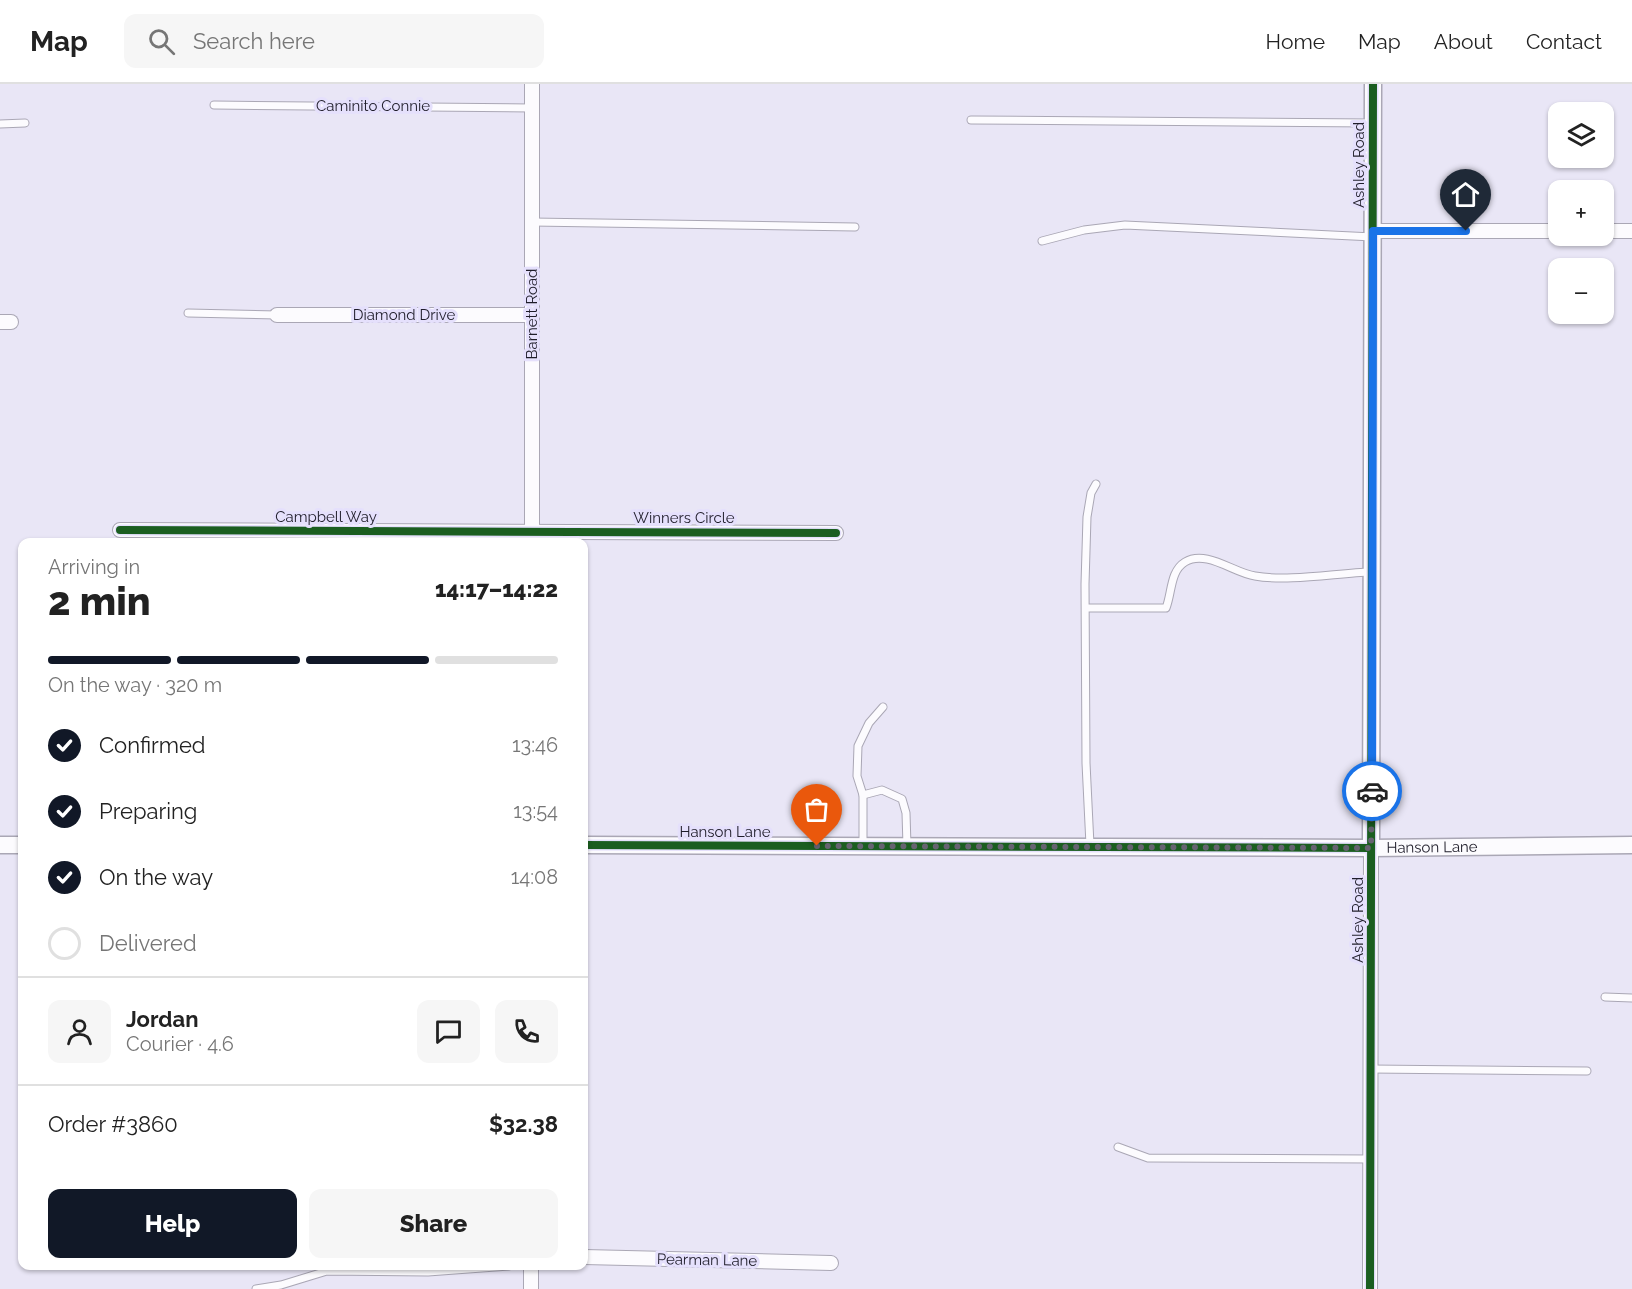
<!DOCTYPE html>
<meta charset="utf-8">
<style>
body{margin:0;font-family:Raleway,sans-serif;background:#f6f6f6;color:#222;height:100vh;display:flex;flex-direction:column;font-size:22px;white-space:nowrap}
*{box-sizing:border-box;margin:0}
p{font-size:20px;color:#767676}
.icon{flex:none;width:33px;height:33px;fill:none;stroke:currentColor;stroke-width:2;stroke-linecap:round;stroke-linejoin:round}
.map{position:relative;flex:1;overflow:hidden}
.panel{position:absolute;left:18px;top:454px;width:570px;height:732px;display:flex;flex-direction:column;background:#fff;border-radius:12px;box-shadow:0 2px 4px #0004}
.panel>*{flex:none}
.controls{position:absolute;left:1548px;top:18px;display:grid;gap:12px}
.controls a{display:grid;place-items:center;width:66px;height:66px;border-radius:12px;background:#fff;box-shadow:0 2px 4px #0004;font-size:30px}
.pin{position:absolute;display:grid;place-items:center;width:51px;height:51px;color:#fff;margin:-62px -26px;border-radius:50% 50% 50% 0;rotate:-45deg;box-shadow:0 0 6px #0007}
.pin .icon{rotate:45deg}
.courier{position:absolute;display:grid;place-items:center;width:60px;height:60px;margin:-30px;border:4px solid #1a73e8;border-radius:50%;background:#fff;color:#222;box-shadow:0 2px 8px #0007}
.summary em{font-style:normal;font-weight:800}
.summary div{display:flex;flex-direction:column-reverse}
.summary{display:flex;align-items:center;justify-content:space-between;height:102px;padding:0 30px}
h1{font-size:39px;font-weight:800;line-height:45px}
.bar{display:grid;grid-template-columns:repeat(4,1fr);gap:9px 6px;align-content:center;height:72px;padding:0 30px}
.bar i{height:8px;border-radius:4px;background:#e0e0e0}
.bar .selected{background:#111827}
.bar p{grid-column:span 4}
.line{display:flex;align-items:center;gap:15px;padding:0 30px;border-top:2px solid #e0e0e0}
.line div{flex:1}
.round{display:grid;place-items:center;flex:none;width:63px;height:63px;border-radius:12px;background:#f6f6f6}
ol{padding:0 30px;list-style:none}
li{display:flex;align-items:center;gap:18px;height:66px}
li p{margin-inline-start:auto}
li .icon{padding:6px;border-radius:50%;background:#111827;color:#fff;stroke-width:4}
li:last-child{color:#767676}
li i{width:33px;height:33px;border:3px solid #e0e0e0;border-radius:50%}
.cta{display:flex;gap:12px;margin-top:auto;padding:12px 30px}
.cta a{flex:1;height:69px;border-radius:12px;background:#111827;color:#fff;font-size:24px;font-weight:800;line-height:69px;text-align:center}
.cta a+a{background:#f6f6f6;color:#222}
header{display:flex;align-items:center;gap:36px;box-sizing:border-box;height:84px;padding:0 30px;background:#fff;border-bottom:2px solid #e0e0e0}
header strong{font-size:28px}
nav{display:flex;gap:33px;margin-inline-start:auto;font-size:21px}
.search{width:420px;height:54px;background:#f6f6f6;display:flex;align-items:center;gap:15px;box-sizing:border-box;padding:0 21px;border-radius:12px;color:#767676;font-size:22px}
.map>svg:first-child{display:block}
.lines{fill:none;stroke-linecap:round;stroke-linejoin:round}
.service-casing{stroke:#aaa7b5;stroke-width:9}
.minor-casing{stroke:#aaa7b5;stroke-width:16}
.tertiary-casing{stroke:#aaa7b5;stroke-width:19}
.service{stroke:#fcfbfe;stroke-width:7}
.minor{stroke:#fcfbfe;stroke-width:14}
.tertiary{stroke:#fcfbfe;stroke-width:16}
.cycleway-casing{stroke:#e5e0fc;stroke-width:11}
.cycleway{stroke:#1b5e20;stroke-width:8}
.done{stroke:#666371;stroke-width:6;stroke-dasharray:0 10.8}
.route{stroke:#1a73e8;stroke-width:8}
.labels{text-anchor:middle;stroke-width:6;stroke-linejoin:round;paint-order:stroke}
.street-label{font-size:15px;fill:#1f1d2a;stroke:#e5e0fc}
</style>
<header>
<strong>Map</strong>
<div class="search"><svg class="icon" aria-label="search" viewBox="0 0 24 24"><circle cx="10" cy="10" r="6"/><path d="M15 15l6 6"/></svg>Search here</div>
<nav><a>Home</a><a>Map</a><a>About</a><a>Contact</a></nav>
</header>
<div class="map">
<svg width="1632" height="1205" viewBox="0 0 1632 1205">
<rect width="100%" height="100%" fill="#e9e6f6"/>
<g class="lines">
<!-- service casing -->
<g class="service-casing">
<g id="service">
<polyline points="214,21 532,24"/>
<polyline points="971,36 1373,39"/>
<polyline points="0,40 25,39"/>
<polyline points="532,138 855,143"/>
<polyline points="1042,157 1084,146 1125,141 1373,153"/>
<polyline points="188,229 277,231"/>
<path d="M1087 524H1166C1172 509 1170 487 1185 478 1206 465 1234 489 1255 492 1288 498 1337 489 1371 488"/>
<polyline points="863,711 882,706 902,715 906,729 907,762"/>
<polyline points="1090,761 1086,679 1085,500 1087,433 1091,409 1096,400"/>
<polyline points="863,762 863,711 857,692 858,662 869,639 883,623"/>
<polyline points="1605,913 1632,914"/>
<polyline points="1370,985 1587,987"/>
<polyline points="1118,1063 1148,1074 1370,1075"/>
<polyline points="256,1205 281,1201 327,1187 428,1188 509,1182"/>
</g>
</g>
<!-- minor casing -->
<g class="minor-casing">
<g id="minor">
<polyline points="532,0 532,459"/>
<polyline points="1373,147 1558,147"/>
<polyline points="1604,147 1632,147"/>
<polyline points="277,231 532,231"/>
<polyline points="0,238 11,238"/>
<polyline points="120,446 836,449"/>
<polyline points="584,1173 831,1179"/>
<polyline points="531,1205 531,1182"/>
<polyline points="1370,1205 1371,764"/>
</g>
</g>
<!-- tertiary casing -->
<g class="tertiary-casing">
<g id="tertiary">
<polyline points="0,761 22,761"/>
<path id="s1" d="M584 761 1371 764 1632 761"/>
<polyline points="1371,764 1373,0"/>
</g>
</g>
<!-- service -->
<use href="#service" class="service"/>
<!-- minor -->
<use href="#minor" class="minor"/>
<!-- tertiary -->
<use href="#tertiary" class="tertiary"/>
<!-- cycleway casing -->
<g class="cycleway-casing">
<g id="cycleway">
<polyline points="120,446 836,449"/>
<polyline points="584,761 1371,764"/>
<polyline points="1370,1205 1373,0"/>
</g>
</g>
<!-- cycleway -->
<use href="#cycleway" class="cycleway"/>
</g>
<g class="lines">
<!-- done -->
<polyline class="done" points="817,762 1371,764 1372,707"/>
<!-- route -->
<polyline class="route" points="1372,707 1373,147 1466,147"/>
</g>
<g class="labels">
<!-- street labels -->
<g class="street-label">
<text x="373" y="27">Caminito Connie</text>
<text transform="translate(1359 81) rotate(-90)" y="5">Ashley Road</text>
<text transform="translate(532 230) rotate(-90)" y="5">Barnett Road</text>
<text x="404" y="236">Diamond Drive</text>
<text x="326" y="438">Campbell Way</text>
<text x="684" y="439">Winners Circle</text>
<text x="725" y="753">Hanson Lane</text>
<text dy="5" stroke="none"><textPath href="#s1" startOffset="848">Hanson Lane</textPath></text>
<text transform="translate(1358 836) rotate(-90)" y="5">Ashley Road</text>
<text transform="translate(707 1176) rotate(1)" y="5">Pearman Lane</text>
</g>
</g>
</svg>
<div class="controls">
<a><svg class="icon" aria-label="layers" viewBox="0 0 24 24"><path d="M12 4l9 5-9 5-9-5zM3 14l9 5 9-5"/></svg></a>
<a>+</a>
<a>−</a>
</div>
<div class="pin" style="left:817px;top:762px;background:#ea580c"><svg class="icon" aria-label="bag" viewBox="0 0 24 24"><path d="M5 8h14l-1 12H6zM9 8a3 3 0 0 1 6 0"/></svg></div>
<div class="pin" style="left:1466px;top:147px;background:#1f2937"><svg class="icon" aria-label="home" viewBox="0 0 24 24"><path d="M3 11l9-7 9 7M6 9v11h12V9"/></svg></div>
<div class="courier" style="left:1372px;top:707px"><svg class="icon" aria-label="car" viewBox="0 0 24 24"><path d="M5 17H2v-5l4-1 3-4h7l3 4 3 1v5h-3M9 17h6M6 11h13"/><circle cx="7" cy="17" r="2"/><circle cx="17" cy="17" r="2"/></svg></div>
<section class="panel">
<div class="summary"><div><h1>2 min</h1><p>Arriving in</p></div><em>14:17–14:22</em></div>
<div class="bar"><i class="selected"></i><i class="selected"></i><i class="selected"></i><i></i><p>On the way · 320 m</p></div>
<ol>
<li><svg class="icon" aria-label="check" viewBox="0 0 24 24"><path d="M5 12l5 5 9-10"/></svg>Confirmed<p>13:46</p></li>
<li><svg class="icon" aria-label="check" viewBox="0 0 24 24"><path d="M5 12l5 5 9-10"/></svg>Preparing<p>13:54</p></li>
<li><svg class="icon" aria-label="check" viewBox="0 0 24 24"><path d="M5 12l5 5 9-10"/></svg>On the way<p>14:08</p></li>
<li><i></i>Delivered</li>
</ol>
<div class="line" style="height:108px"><a class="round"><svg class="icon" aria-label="person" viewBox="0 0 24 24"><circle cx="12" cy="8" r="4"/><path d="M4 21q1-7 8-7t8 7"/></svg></a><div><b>Jordan</b><p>Courier · 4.6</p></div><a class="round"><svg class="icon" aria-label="chat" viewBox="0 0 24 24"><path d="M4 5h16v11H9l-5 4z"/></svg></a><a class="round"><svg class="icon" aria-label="phone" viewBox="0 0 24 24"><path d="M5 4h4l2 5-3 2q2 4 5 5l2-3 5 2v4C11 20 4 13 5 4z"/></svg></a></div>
<div class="line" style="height:78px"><div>Order #3860</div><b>$32.38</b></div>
<div class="cta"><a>Help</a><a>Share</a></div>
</section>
</div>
